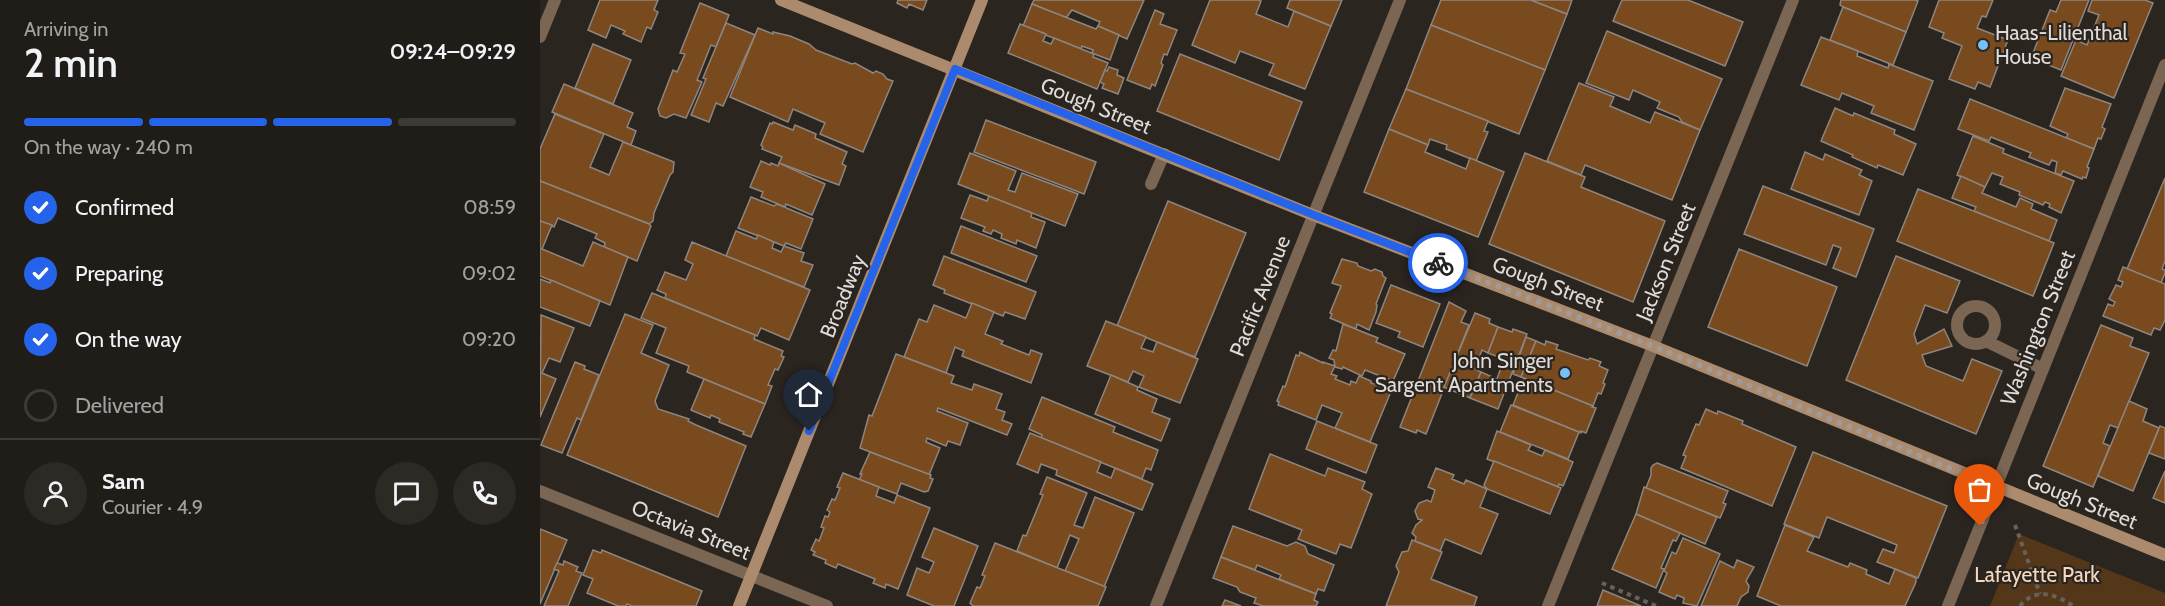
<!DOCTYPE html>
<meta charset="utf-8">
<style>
body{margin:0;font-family:Cabin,sans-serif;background:#2d2925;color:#f1f3f6;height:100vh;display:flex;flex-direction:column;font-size:22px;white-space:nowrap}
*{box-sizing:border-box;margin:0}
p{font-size:20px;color:#a2a1a2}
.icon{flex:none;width:33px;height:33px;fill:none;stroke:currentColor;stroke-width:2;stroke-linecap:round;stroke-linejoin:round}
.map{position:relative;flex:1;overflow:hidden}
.sheet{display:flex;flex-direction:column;background:#201c18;width:540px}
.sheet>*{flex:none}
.pin{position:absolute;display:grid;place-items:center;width:51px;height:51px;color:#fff;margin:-62px -26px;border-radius:50% 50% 50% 0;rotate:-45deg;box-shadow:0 0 6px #0007}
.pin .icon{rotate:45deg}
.courier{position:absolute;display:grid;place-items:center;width:60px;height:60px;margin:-30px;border:4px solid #2563eb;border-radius:50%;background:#fff;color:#222;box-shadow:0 2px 8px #0007}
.summary em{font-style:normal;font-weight:600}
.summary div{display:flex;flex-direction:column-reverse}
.summary{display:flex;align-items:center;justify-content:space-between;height:102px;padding:0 24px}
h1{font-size:39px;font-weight:600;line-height:45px}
.bar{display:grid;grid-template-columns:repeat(4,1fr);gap:9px 6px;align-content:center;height:72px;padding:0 24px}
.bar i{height:8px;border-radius:4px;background:#3d3a37}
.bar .selected{background:#2563eb}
.bar p{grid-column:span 4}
.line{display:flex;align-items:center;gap:15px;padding:0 24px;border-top:2px solid #3d3a37}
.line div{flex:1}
.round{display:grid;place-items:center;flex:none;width:63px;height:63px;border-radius:32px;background:#2d2925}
ol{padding:0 24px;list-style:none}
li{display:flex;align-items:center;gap:18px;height:66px}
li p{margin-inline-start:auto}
li .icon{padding:6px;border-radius:50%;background:#2563eb;color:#fff;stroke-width:4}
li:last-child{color:#a2a1a2}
li i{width:33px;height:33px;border:3px solid #3d3a37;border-radius:50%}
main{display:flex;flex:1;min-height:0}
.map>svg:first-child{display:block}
.green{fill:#543619}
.building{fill:#784a1d;stroke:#8d857f;stroke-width:1.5}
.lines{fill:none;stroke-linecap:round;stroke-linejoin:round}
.path{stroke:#68625e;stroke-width:4;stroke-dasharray:4.5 4.5;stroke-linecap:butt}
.lane{stroke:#7b6654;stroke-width:12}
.street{stroke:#7b6654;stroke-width:12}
.secondary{stroke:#ac8a6d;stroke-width:12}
.done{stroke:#a09b98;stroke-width:6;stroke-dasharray:0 10.8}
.route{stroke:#2563eb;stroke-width:8}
.poi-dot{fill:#76c0f7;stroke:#2b2520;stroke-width:2}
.labels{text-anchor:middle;stroke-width:4.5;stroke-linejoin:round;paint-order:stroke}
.poi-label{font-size:21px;fill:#dfdbd8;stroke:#2b2520;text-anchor:start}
.street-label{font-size:21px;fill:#dfdbd8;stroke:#2b2520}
.park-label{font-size:21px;fill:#f5d8c0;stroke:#2b2520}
</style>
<main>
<section class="sheet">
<div class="summary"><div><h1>2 min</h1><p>Arriving in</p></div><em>09:24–09:29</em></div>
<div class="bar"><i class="selected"></i><i class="selected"></i><i class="selected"></i><i></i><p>On the way · 240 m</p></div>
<ol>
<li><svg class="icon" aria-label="check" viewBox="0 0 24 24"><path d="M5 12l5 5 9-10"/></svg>Confirmed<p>08:59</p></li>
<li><svg class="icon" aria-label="check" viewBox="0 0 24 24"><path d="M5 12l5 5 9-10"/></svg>Preparing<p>09:02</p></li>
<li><svg class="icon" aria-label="check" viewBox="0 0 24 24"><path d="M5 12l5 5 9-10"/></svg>On the way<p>09:20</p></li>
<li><i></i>Delivered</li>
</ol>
<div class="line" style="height:108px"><a class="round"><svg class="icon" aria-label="person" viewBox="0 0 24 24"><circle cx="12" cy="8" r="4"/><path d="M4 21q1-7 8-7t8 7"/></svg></a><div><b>Sam</b><p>Courier · 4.9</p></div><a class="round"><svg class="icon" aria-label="chat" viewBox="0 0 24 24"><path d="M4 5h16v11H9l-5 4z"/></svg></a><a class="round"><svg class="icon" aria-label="phone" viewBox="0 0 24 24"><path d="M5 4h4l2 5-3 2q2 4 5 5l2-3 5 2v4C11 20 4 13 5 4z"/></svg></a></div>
</section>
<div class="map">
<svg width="1625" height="606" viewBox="0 0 1625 606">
<rect width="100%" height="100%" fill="#2b2520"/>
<!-- green -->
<polygon class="green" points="1479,534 1625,593 1625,606 1450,606"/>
<!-- building -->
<g class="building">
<polygon points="60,0 118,0 114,10 118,12 111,29 107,27 101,42 83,34 85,31 71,25 66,38 48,30"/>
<polygon points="358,0 387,0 383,10 369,4 367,8 357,3"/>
<polygon points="494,0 604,0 587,39 558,26 560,22 532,10 526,18 492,4"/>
<polygon points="670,0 719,0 721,1 716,14 748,27 754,11 791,26 765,89 729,75 734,64 700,51 695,63 652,45"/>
<polygon points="750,0 802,0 791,26 747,8"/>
<polygon points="901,0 991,0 1027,14 1005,70 891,25"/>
<polygon points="991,0 1032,0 1027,14"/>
<polygon points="1082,0 1148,0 1203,22 1185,66 1073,21"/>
<polygon points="1301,0 1375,0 1378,1 1366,32 1303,7 1300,5"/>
<polygon points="1399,0 1453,0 1446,17 1442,16 1437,28 1468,40 1450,87 1438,82 1435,89 1409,79 1422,46 1402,38 1404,33 1389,27"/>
<polygon points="1521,0 1549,0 1521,70 1491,58 1510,10 1516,12"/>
<polygon points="1552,0 1605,0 1613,3 1574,98 1521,76 1536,40 1547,45 1559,15 1548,11"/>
<polygon points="160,3 189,15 176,47 171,45 157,80 162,82 146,118 134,114 126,118 120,116 118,109 133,70 137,72 145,54 140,53"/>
<polygon points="492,4 556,29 558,26 579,35 570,60 552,53 553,50 542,46 541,49 483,26"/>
<polygon points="1303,7 1366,32 1353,65 1290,40"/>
<polygon points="615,10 624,14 620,24 637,30 627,55 624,54 621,63 623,65 615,86 612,84 610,89 587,80"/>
<polygon points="186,23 215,35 183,106 176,103 169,122 151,115 166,79 163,78"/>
<polygon points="480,24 506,34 503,41 511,44 514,38 554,54 553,57 568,63 557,89 468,53"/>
<polygon points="891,25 1005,70 979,134 866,89"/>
<polygon points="218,28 233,34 233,32 250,36 269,44 276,50 312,64 315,63 333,73 336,71 343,74 347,79 353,81 323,152 280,134 285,123 253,109 248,122 190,97"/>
<polygon points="1067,31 1182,79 1160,130 1142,122 1139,117 1117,108 1120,102 1093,90 1089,100 1046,83"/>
<polygon points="1281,37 1318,51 1317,56 1348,68 1349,64 1393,81 1374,130 1331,113 1334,106 1302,93 1299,100 1261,85"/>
<polygon points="53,44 91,60 73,104 35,88"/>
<polygon points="640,54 762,102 739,160 617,111"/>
<polygon points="569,67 578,70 577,75 584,78 578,94 562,88 564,84 560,82 565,70 567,71"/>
<polygon points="1039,83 1074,97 1070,106 1110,123 1115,112 1160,130 1132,200 1045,165 1041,175 1007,161"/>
<polygon points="24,84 93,113 87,127 96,131 91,145 12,112"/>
<polygon points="1525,88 1571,104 1562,127 1565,129 1561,139 1558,138 1554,149 1526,138 1528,134 1510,126"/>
<polygon points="866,89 948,121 944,131 948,132 936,161 906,149 907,145 890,139 888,145 849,129"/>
<polygon points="1430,99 1554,149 1547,167 1549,168 1546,178 1543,177 1542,179 1523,171 1521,175 1515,173 1517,162 1512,160 1509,165 1489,157 1491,153 1451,137 1449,141 1418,129"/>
<polygon points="1295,108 1313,116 1314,113 1355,130 1354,134 1376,144 1363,175 1338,165 1337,168 1312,157 1313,155 1281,141"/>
<polygon points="15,114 64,134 50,167 69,175 83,142 134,162 133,172 130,175 114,213 113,221 109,224 0,181 0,149"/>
<polygon points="446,120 556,162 544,194 434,152"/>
<polygon points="233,122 253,130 255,125 276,134 275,138 307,152 302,164 306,166 299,185 239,163 242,157 222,149 223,147 221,145 230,123 232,124"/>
<polygon points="849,129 888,145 885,152 926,169 930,158 964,172 938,237 824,192"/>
<polygon points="1433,136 1464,149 1463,153 1534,181 1521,213 1509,207 1510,204 1505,202 1503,205 1479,195 1480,192 1460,184 1463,177 1452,173 1445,187 1417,175"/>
<polygon points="1265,152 1283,160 1285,154 1322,170 1319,175 1332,181 1319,215 1251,189"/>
<polygon points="430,153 476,171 468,190 475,192 482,173 538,194 525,226 418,184"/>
<polygon points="985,153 1045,177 1041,187 1125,221 1093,302 949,244"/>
<polygon points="221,161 230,165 231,163 238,166 239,163 285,184 272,215 246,204 245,207 221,197 223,192 210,187"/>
<polygon points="1421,176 1445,187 1442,193 1476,207 1480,198 1493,204 1491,209 1517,220 1509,241 1434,211 1436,207 1412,198"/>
<polygon points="1625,178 1625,261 1622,269 1625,270 1625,273 1621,283 1587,269"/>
<polygon points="0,181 109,224 111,226 97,261 64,247 65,243 55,238 57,234 18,218 14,227 0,221"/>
<polygon points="1223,186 1334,229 1316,277 1293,268 1301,248 1293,245 1286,265 1204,234"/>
<polygon points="1378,189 1514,243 1493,296 1357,241"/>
<polygon points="430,195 447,201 449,196 492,213 491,217 505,222 496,248 477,240 476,244 461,238 462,234 453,230 451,234 443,231 445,227 421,218"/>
<polygon points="211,197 234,206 237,204 273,219 261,249 246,243 244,246 198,228"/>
<polygon points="628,201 706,233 655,357 577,326"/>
<polygon points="0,221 12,225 2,249 43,266 53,242 88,257 70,305 0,276"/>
<polygon points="421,226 497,256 486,282 411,253"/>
<polygon points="196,231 216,239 218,235 234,242 232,248 241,252 244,246 264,253 261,261 273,265 264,287 186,256"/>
<polygon points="152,242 270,290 249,340 221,328 217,336 125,298 126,294 117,290 125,272 146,280 153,264 145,260"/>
<polygon points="1199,249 1297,287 1267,366 1168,327"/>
<polygon points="404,256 496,292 485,319 465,312 463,316 404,293 405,290 393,285"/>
<polygon points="1356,256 1420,281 1407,313 1385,305 1374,334 1377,344 1404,329 1412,346 1382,355 1386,366 1423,381 1432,359 1462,371 1436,434 1306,380"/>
<polygon points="802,259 817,263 818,266 831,271 835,269 842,272 843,276 846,278 836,304 837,305 836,312 829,330 817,324 816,329 790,318 792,314 790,313 801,286 792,283"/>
<polygon points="1583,267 1625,284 1625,320 1620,330 1614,328 1611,335 1563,316 1568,304 1573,306 1575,302 1569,299 1576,285 1581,287 1583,282 1578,280"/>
<polygon points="0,279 10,283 11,280 60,301 50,326 0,307"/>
<polygon points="851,285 900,304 883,347 858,337 860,332 836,323"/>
<polygon points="112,293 215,335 214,339 243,351 241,356 244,357 238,370 235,369 228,385 232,386 225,404 147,372 149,366 116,353 126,328 101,318"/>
<polygon points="909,302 926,311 921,322 929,325 886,434 877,430 876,433 860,427"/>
<polygon points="432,303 454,312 445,334 463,341 461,344 489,355 491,350 502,354 491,383 422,356 424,351 415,347 406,373 364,357 379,319 387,322 394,305 426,318"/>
<polygon points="935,313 950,319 949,323 958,327 948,353 942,350 935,369 941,372 930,398 904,387"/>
<polygon points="85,314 113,325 101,353 129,365 115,401 118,409 149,419 148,421 156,425 206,446 178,517 27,455"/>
<polygon points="1,315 34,328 20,362 9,358 2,373 16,379 0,417"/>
<polygon points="566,321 606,337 601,348 613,352 617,342 658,359 640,403 599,387 604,376 593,371 588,382 547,366"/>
<polygon points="803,324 838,338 836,342 865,354 853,381 825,370 822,376 803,367 802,369 795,367 794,360 789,358 793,350 796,351"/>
<polygon points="1561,325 1593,338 1590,346 1609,353 1578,428 1570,425 1563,443 1570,446 1553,487 1503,466"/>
<polygon points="958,327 972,332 973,329 987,334 958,409 930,398 941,372 957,379 964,359 948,353"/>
<polygon points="986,337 996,341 981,377 973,374"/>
<polygon points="996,341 1005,345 1006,341 1018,345 1016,349 1048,360 1050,358 1061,362 1059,366 1068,370 1063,383 1065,384 1061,394 1058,393 1053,406 981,377"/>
<polygon points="760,352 783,363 783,362 795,366 791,374 797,376 795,379 810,385 811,381 816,383 819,376 831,381 831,383 852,389 830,442 795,428 802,413 782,405 776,420 738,405 739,402 737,401 743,386 745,387 756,355 759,356"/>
<polygon points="356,354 414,376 411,383 432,390 434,384 462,394 456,409 465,412 462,420 472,424 467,435 398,408 397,411 428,423 420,445 408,441 406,446 387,438 386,442 400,448 389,475 320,448 329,415 332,416"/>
<polygon points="35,362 45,366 44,369 59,375 41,420 37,418 22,453 1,445"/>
<polygon points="571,375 598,387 597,390 617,399 612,412 630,419 621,441 555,414"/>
<polygon points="984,378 1053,406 1052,407 1056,408 1046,433 1041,431 1041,433 973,405"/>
<polygon points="164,379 225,404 211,437 203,434 204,432 179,422 180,419 171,415 170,418 151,410"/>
<polygon points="502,397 575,427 573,432 618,450 611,470 606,468 602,479 501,438 502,435 489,429"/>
<polygon points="1589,401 1607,409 1603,421 1619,428 1593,491 1558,476"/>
<polygon points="971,405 1039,432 1028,459 960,432"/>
<polygon points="1166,409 1177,414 1178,411 1203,421 1202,424 1256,447 1232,506 1141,468 1146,456 1143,455 1156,424 1159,425"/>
<polygon points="777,421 837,445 826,473 766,449"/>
<polygon points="1620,426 1625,428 1625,459 1609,453"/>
<polygon points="957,431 991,445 988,450 1002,456 1005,450 1033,462 1023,486 1019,484 1018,487 947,459"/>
<polygon points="490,433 561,462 557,472 571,478 575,468 613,484 602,510 516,475 517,470 501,464 498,473 477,464"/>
<polygon points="330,452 391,475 390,478 393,479 388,491 384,492 361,483 357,494 319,480 322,474 320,474"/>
<polygon points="1273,452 1407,506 1378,578 1337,562 1343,549 1354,553 1357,545 1287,517 1279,538 1244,524"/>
<polygon points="730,454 785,476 788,468 825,482 822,489 832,494 811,548 800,544 796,554 758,539 762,530 709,509"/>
<polygon points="954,461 1021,488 1010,514 947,489 944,485"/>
<polygon points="1117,463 1188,491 1183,503 1186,504 1180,518 1106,488 1111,475 1111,468 1113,465"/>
<polygon points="896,468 914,475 912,479 924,484 926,480 947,489 940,507 958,514 941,554 905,539 900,551 875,541 876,537 872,533 876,525 882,520 878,519 875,511 879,503 887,500 891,502 895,490 888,487"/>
<polygon points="1625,471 1625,503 1613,498"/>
<polygon points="303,473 339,487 336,496 354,503 357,495 390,508 358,589 346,584 345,588 333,583 335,579 298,564 296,568 285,563 286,560 273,555 275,552 271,550 276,539 279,541 284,528 281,527 285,516 288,517 290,512 287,510 292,499 295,500 300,488 297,487"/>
<polygon points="507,477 547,493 534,525 543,528 555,497 594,513 564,587 525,571 539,539 530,535 517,568 477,551 483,535 486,536 503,495 500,494"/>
<polygon points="1104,487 1177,517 1165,544 1096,514"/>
<polygon points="1096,514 1140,533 1136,541 1133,540 1121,568 1124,569 1116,588 1072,569"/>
<polygon points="1245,525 1274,537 1267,551 1308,567 1310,563 1327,570 1326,574 1349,584 1355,569 1376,578 1376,582 1365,606 1241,606 1217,596"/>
<polygon points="693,526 747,546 756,542 765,546 768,554 794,565 784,591 778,589 776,594 739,579 741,575 717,565 715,570 681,557"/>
<polygon points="394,528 438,546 414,606 394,606 367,595 377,568 389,573 394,562 382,557"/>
<polygon points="0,529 27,540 0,604"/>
<polygon points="1143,538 1180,554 1157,606 1143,603 1144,598 1137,595 1135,599 1119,592 1127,573 1124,571 1132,552 1136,554"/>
<polygon points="872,540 902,552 891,579 937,597 934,606 846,606 859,572 856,566 862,552 868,551"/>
<polygon points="455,543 566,587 558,606 433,606 430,603 437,587 440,588 445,576 442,575"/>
<polygon points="53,550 61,553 62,550 162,591 156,606 92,606 87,604 86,606 78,606 47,593 53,579 43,575"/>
<polygon points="681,557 776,594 774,600 778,602 776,606 723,606 714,603 716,598 700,592 697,587 673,578"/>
<polygon points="1197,560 1214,567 1206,581 1209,586 1208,592 1201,597 1197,606 1161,606 1180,561 1194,568"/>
<polygon points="24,561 38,567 36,571 42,573 28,606 4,606 19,571 14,569 17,563 23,565"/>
<polygon points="1063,590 1101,606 1057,606"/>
<polygon points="685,600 701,606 682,606"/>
</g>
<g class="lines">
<!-- path -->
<g class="path">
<polyline points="1475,525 1500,594"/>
<polyline points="1062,583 1116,606"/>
<path d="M1480 606C1495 587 1516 594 1533 606"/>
</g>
<!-- lane -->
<g class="lane">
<polyline points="611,184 624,154"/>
<circle cx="1436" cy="325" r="19"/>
<polyline points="1446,341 1503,369"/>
</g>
<!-- street -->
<g class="street">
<polyline points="0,37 15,0"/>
<polyline points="0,491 287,606"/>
<polyline points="616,606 860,0"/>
<polyline points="1008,606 1253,0"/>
<polyline points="1408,606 1625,65"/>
</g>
<!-- secondary -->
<g class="secondary">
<polyline points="241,0 773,215 1113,346 1625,555"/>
<polyline points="199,606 442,0"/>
</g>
</g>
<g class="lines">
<!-- done -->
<polyline class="done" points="898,263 1113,346 1455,487 1440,526"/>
<!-- route -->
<polyline class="route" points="269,431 415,69 774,215 898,263"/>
</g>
<!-- markers -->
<g class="poi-dot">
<circle cx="1443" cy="45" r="6"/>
<circle cx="1025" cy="373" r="6"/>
</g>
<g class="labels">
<!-- poi labels -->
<g class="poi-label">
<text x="1455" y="40">Haas-Lilienthal<tspan x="1455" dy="24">House</tspan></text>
<text x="1013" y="368" text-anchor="end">John Singer<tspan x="1013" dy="24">Sargent Apartments</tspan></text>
</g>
<!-- street labels -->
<g class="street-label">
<text transform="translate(556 106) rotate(22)" y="7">Gough Street</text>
<text transform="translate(1126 262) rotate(-68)" y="7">Jackson Street</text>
<text transform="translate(1008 284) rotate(21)" y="7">Gough Street</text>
<text transform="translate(303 296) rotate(-68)" y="7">Broadway</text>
<text transform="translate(720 296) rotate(-68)" y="7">Pacific Avenue</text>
<text transform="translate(1498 328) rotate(-68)" y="7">Washington Street</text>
<text transform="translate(1542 501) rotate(22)" y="7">Gough Street</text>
<text transform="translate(151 530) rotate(22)" y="7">Octavia Street</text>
</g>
<!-- park labels -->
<g class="park-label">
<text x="1497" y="582">Lafayette Park</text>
</g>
</g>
</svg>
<div class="pin" style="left:1440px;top:526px;background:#ea580c"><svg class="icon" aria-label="bag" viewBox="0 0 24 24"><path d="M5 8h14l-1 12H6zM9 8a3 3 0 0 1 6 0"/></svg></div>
<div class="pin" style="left:269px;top:431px;background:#1f2937"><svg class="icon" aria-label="home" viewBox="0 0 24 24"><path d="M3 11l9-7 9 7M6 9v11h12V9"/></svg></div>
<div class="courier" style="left:898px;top:263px"><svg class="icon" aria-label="bike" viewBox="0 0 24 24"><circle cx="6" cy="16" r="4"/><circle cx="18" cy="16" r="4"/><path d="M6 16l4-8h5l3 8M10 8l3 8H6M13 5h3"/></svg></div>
</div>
</main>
